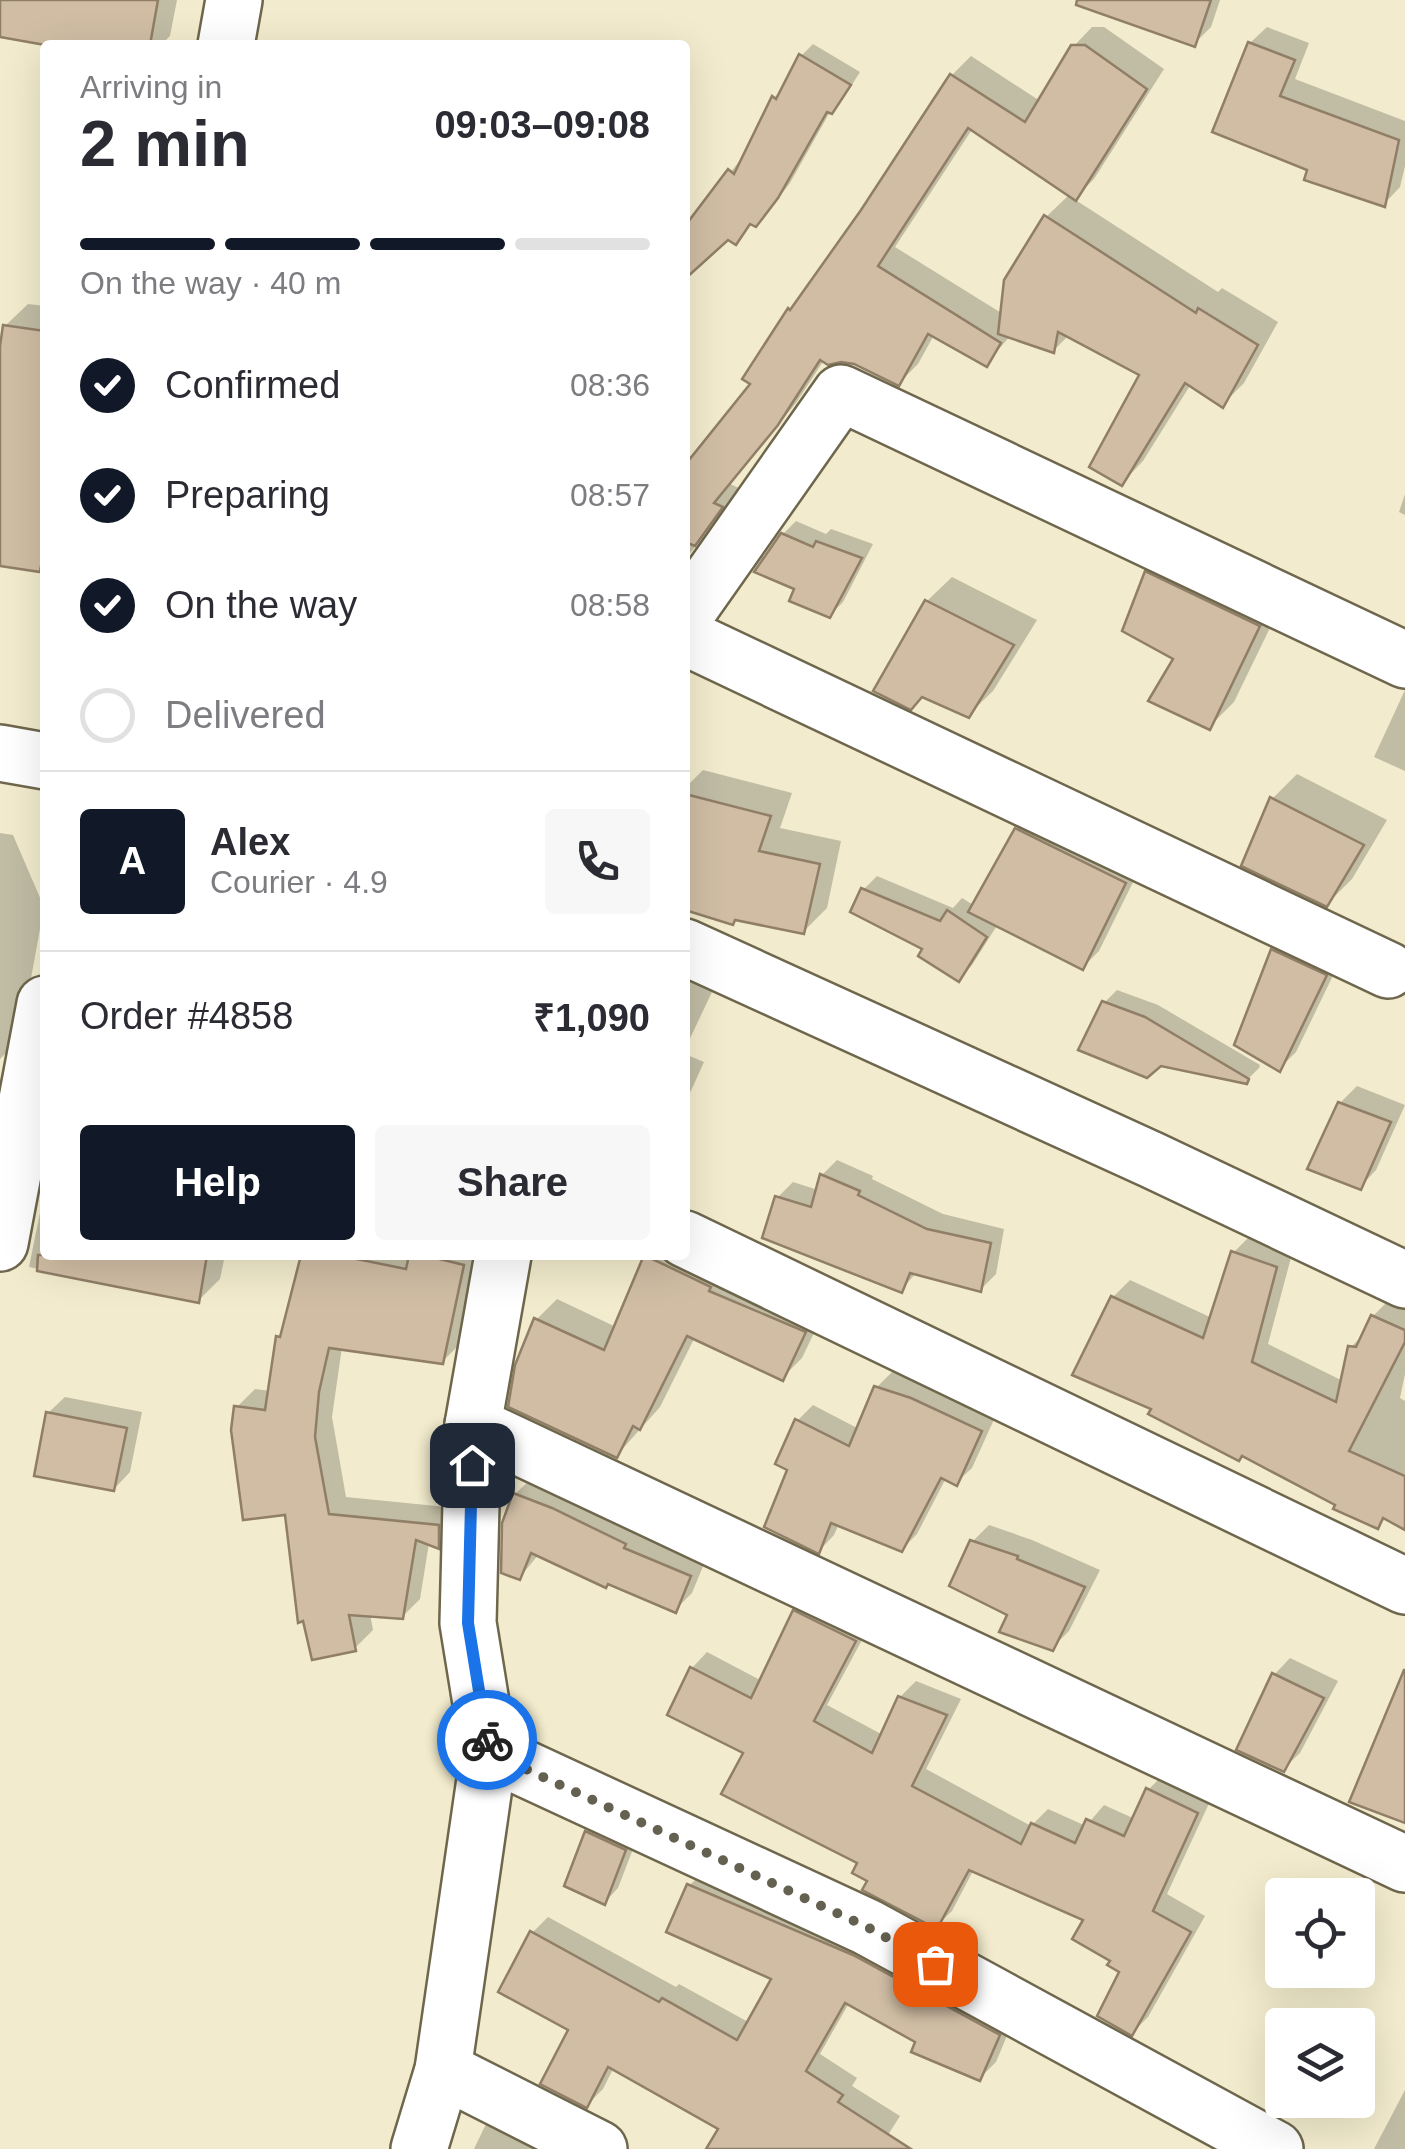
<!DOCTYPE html>
<meta charset="utf-8">
<style>
body{margin:0;font-family:Arial,sans-serif;background:#f7f7f7;color:#2b2b33;height:100vh;display:flex;flex-direction:column;font-size:38px;white-space:nowrap}
*{box-sizing:border-box;margin:0}
p{font-size:32px;color:#7c7c81}
.icon{flex:none;width:55px;height:55px;fill:none;stroke:currentColor;stroke-width:2;stroke-linecap:round;stroke-linejoin:round}
.map{position:relative;flex:1;overflow:hidden}
.panel{position:absolute;left:40px;top:40px;width:650px;height:1220px;display:flex;flex-direction:column;background:#fff;border-radius:10px;box-shadow:0 10px 40px #0002}
.panel>*{flex:none}
.controls{position:absolute;left:1265px;top:1878px;display:grid;gap:20px}
.controls a{display:grid;place-items:center;width:110px;height:110px;border-radius:10px;background:#fff;box-shadow:0 10px 40px #0002;font-size:50px}
.pin{position:absolute;display:grid;place-items:center;width:85px;height:85px;color:#fff;margin:-42px;border-radius:20px;box-shadow:0 5px 15px #0006}
.courier{position:absolute;display:grid;place-items:center;width:100px;height:100px;margin:-50px;border:8px solid #1a73e8;border-radius:50%;background:#fff;color:#222;box-shadow:0 2px 12px #0007}
.overview em{font-style:normal;font-weight:700}
.overview div{display:flex;flex-direction:column-reverse}
.overview{display:flex;align-items:center;justify-content:space-between;height:170px;padding:0 40px}
h1{font-size:65px;font-weight:700;line-height:75px}
.bar{display:grid;grid-template-columns:repeat(4,1fr);gap:15px 10px;align-content:center;height:120px;padding:0 40px}
.bar i{height:12px;border-radius:8px;background:#e1e1e2}
.bar .selected{background:#111827}
.bar p{grid-column:span 4}
.line{display:flex;align-items:center;gap:25px;padding:0 40px;border-top:2px solid #e1e1e2}
.line div{flex:1}
.round{display:grid;place-items:center;flex:none;width:105px;height:105px;border-radius:10px;background:#f7f7f7}
ol{padding:0 40px;list-style:none}
li{display:flex;align-items:center;gap:30px;height:110px}
li p{margin-inline-start:auto}
li .icon{padding:10px;border-radius:50%;background:#111827;color:#fff;stroke-width:4}
li:last-child{color:#7c7c81}
li i{width:55px;height:55px;border:5px solid #e1e1e2;border-radius:50%}
.action{display:flex;gap:20px;margin-top:auto;padding:20px 40px}
.action a{flex:1;height:115px;border-radius:10px;background:#111827;color:#fff;font-size:40px;font-weight:700;line-height:115px;text-align:center}
.action a+a{background:#f7f7f7;color:#2b2b33}
.map>svg:first-child{display:block}
.shadow{fill:#0003;fill-rule:evenodd}
.building{fill:#d0bda4;stroke:#907e67;stroke-width:2.5}
.lines{fill:none;stroke-linecap:round;stroke-linejoin:round}
.minor-casing{stroke:#6e674d;stroke-width:60}
.minor{stroke:#fff;stroke-width:55}
.done{stroke:#656150;stroke-width:10;stroke-dasharray:0 18}
.route{stroke:#1a73e8;stroke-width:12}
</style>
<div class="map">
<svg width="1405" height="2149" viewBox="0 0 1405 2149">
<rect width="100%" height="100%" fill="#f2ebcd"/>
<!-- shadow -->
<g class="shadow">
<polygon points="0,0 177,0 170,36 161,45 59,45 0,34"/>
<polygon points="1129,0 1220,0 1211,27 1194,44"/>
<path d="M1092 27H1104L1164 69 1094 179 1074 199 1218 292 1222 288 1278 322 1244 383 1223 404 1191 384 1143 461 1122 483 1142 374 1069 335 1054 350 1011 335 986 364 934 335 918 364 899 383 854 362 824 360 796 403 730 484 739 488 685 560V470L754 383 746 378 790 310 863 211 952 75 971 56 1040 101 1073 47ZM973 128 1070 194 1046 217 1003 314 895 247Z"/>
<polygon points="1267,27 1309,43 1295,79 1405,121 1405,166 1400,187 1384,204 1310,169 1250,43"/>
<polygon points="813,44 860,72 843,99 831,110 790,183 768,212 756,224 753,222 736,242 728,237 685,245 685,230 741,159 774,98 785,87 801,56"/>
<polygon points="28,304 45,306 45,564 39,570 0,564 0,364 5,326"/>
<polygon points="1405,494 1405,515 1399,512"/>
<polygon points="796,521 826,534 831,529 873,544 843,602 830,615 798,588 783,534"/>
<polygon points="1171,548 1283,601 1234,702 1209,727 1147,573"/>
<polygon points="952,577 1037,620 993,691 968,715 923,695 927,601"/>
<polygon points="1405,690 1405,771 1374,757"/>
<polygon points="703,770 792,793 780,828 841,841 827,908 804,931 685,907 685,788"/>
<polygon points="1297,774 1387,820 1352,879 1327,904 1272,799"/>
<polygon points="1034,813 1141,866 1099,951 1083,967 998,924 972,965 958,979 863,890 877,876 953,908 962,898 975,906 1017,830"/>
<polygon points="0,833 13,835 44,907 20,1039 0,1059"/>
<polygon points="1290,934 1341,959 1296,1052 1279,1069 1274,951"/>
<polygon points="685,958 720,975 685,1049"/>
<polygon points="1117,990 1158,1005 1260,1065 1259,1068 1246,1081 1160,1063 1104,1003"/>
<polygon points="685,1054 704,1062 685,1104"/>
<polygon points="1357,1086 1405,1105 1376,1170 1360,1187 1340,1103"/>
<polygon points="837,1160 873,1176 872,1179 943,1214 1004,1229 996,1274 981,1289 917,1272 901,1290 778,1197 793,1182 818,1190 822,1175"/>
<polygon points="45,1188 45,1255 225,1255 220,1279 198,1301 29,1267"/>
<polygon points="1250,1236 1293,1250 1268,1344 1343,1381 1351,1347 1366,1332 1373,1316 1390,1299 1405,1306 1405,1374 1400,1398 1405,1401 1405,1527 1387,1517 1378,1526 1154,1408 1113,1297 1130,1280 1212,1318 1233,1253"/>
<polygon points="304,1255 480,1255 460,1344 442,1362 342,1347 332,1417 346,1497 456,1508 456,1528 438,1546 429,1543 420,1599 402,1617 370,1614 373,1630 355,1648 237,1407 255,1389 271,1391 279,1337 284,1332"/>
<polygon points="647,1255 685,1255 824,1312 802,1358 782,1378 695,1337 660,1407 617,1455 536,1320 557,1299 616,1327"/>
<polygon points="892,1372 927,1384 996,1415 972,1468 956,1483 946,1478 917,1534 902,1549 839,1524 834,1535 819,1551 790,1469 797,1421 813,1405 859,1429 877,1387"/>
<polygon points="65,1397 142,1412 130,1472 114,1489 48,1413"/>
<polygon points="532,1478 706,1559 692,1593 675,1610 539,1554 520,1577 515,1494"/>
<polygon points="989,1525 1032,1540 1100,1570 1069,1631 1052,1648 1010,1614 972,1542"/>
<polygon points="811,1596 870,1625 827,1705 883,1735 900,1697 916,1681 961,1699 926,1769 1031,1826 1048,1809 1086,1826 1104,1805 1135,1819 1148,1790 1164,1774 1212,1797 1167,1894 1205,1916 1148,2017 1132,2033 1123,1972 1087,1919 974,1869 952,1911 936,1926 870,1880 861,1862 746,1752 692,1668 707,1652 762,1681 795,1612"/>
<polygon points="1290,1658 1338,1681 1300,1753 1283,1769 1274,1675"/>
<polygon points="601,1819 638,1836 618,1888 605,1902 587,1832"/>
<polygon points="705,1870 1014,2019 996,2062 980,2078 849,2003 820,2054 857,2078 852,2086 900,2116 879,2149 709,2149 721,2128 614,2067 603,2089 587,2105 571,2029 532,1933 548,1917 676,1987 679,1984 750,2023 775,1978 689,1886"/>
<polygon points="1405,2090 1405,2149 1374,2149"/>
<polygon points="501,2110 564,2149 474,2149 485,2126"/>
</g>
<!-- building -->
<g class="building">
<polygon points="0,0 158,0 150,45 45,45 0,37"/>
<polygon points="1077,0 1211,0 1195,47 1076,5"/>
<polygon points="1248,42 1295,60 1280,96 1399,140 1385,207 1304,180 1307,170 1212,132"/>
<polygon points="1071,45 1085,45 1147,89 1076,201 968,128 878,266 1001,343 987,367 928,334 899,386 854,364 841,362 828,365 820,360 778,425 714,503 723,507 695,546 685,542 685,465 750,384 742,379 788,308 790,310 861,210 950,74 1025,122"/>
<polygon points="799,54 851,85 832,114 827,112 778,198 756,227 750,224 736,245 728,240 685,279 685,226 728,169 734,174 772,96 776,99"/>
<polygon points="1044,215 1196,313 1198,308 1258,345 1223,408 1185,383 1122,486 1089,467 1139,375 1058,332 1054,353 998,334 1004,280"/>
<polygon points="3,325 45,331 45,543 40,572 0,566 0,346"/>
<polygon points="781,533 813,547 816,541 862,558 830,618 789,601 794,589 754,572"/>
<polygon points="1145,571 1260,626 1210,730 1148,701 1173,659 1122,631"/>
<polygon points="925,600 1014,645 969,718 922,697 911,710 873,691"/>
<polygon points="685,794 771,816 759,851 820,864 804,934 735,920 733,925 685,910"/>
<polygon points="1270,797 1364,845 1327,907 1241,866"/>
<polygon points="1015,828 1126,883 1083,970 968,912"/>
<polygon points="861,888 940,921 947,910 987,937 959,982 918,956 922,949 850,912"/>
<polygon points="1271,949 1327,975 1280,1072 1234,1045"/>
<polygon points="1102,1001 1145,1017 1249,1079 1247,1084 1161,1066 1147,1078 1078,1050"/>
<polygon points="1338,1102 1391,1122 1361,1190 1307,1169"/>
<polygon points="820,1174 860,1191 858,1195 927,1229 991,1243 981,1292 910,1273 902,1293 762,1238 775,1196 811,1207"/>
<polygon points="1231,1251 1277,1267 1252,1362 1336,1402 1348,1346 1356,1347 1371,1315 1405,1330 1405,1342 1349,1451 1405,1476 1405,1530 1383,1518 1378,1529 1333,1509 1335,1505 1242,1456 1239,1461 1148,1414 1151,1409 1072,1375 1111,1296 1203,1338"/>
<polygon points="38,1255 207,1255 199,1303 37,1271"/>
<polygon points="301,1255 337,1255 406,1269 409,1255 423,1255 464,1265 443,1364 329,1348 319,1392 315,1437 329,1514 439,1525 439,1549 416,1540 403,1619 349,1615 356,1651 312,1660 303,1621 298,1623 285,1515 243,1520 231,1430 234,1406 265,1410 276,1336 280,1337"/>
<polygon points="644,1255 711,1287 709,1291 806,1332 783,1381 687,1336 640,1430 633,1426 617,1458 508,1407 515,1365 534,1318 604,1350"/>
<polygon points="874,1386 911,1398 982,1431 957,1486 941,1478 902,1552 831,1523 819,1554 764,1527 787,1470 775,1464 795,1419 849,1446"/>
<polygon points="46,1412 127,1428 114,1491 34,1476"/>
<polygon points="513,1493 552,1508 626,1544 624,1548 691,1576 676,1613 608,1584 606,1588 531,1553 520,1580 501,1573 502,1523"/>
<polygon points="970,1540 1018,1556 1017,1559 1085,1587 1053,1651 999,1632 1007,1615 949,1586"/>
<polygon points="793,1610 856,1641 814,1721 872,1753 898,1696 947,1715 912,1786 1021,1844 1031,1823 1075,1843 1086,1819 1124,1836 1146,1788 1198,1813 1153,1911 1191,1932 1132,2036 1097,2016 1119,1972 1107,1965 1110,1961 1072,1939 1083,1920 969,1870 937,1929 862,1890 867,1881 852,1873 857,1863 721,1794 743,1753 667,1715 690,1667 751,1698"/>
<polygon points="1404,1670 1405,1670 1405,1823 1349,1802"/>
<polygon points="1272,1673 1324,1698 1284,1772 1236,1750"/>
<polygon points="585,1831 626,1850 605,1905 564,1886"/>
<polygon points="687,1884 853,1955 1000,2035 980,2081 911,2052 915,2042 845,2003 806,2071 843,2095 838,2102 911,2149 706,2149 718,2129 608,2067 587,2108 540,2084 568,2030 498,1992 530,1931 659,2002 662,1998 737,2040 771,1979 666,1932"/>
</g>
<g class="lines">
<!-- minor casing -->
<g class="minor-casing">
<g id="minor">
<polyline points="226,45 234,0"/>
<polyline points="685,615 841,393 1405,660"/>
<polyline points="685,637 1388,970"/>
<polyline points="0,753 45,761"/>
<polyline points="685,947 1152,1160 1405,1280"/>
<polyline points="685,1239 1405,1586"/>
<polyline points="0,1243 45,1004"/>
<polyline points="473,1425 1405,1864"/>
<polyline points="489,1752 867,1927 1275,2149"/>
<polyline points="443,2070 599,2149"/>
<polyline points="419,2149 443,2070 489,1752 468,1623 473,1425 503,1255"/>
</g>
</g>
<!-- minor -->
<use href="#minor" class="minor"/>
</g>
<g class="lines">
<!-- done -->
<polyline class="done" points="487,1740 489,1752 867,1927 935,1964"/>
<!-- route -->
<polyline class="route" points="472,1465 468,1623 487,1740"/>
</g>
</svg>
<div class="controls">
<a><svg class="icon" aria-label="locate" viewBox="0 0 24 24"><circle cx="12" cy="12" r="6"/><path d="M12 2v4M12 18v4M2 12h4M18 12h4"/></svg></a>
<a><svg class="icon" aria-label="layers" viewBox="0 0 24 24"><path d="M12 4l9 5-9 5-9-5zM3 14l9 5 9-5"/></svg></a>
</div>
<div class="pin" style="left:935px;top:1964px;background:#ea580c"><svg class="icon" aria-label="bag" viewBox="0 0 24 24"><path d="M5 8h14l-1 12H6zM9 8a3 3 0 0 1 6 0"/></svg></div>
<div class="pin" style="left:472px;top:1465px;background:#1f2937"><svg class="icon" aria-label="home" viewBox="0 0 24 24"><path d="M3 11l9-7 9 7M6 9v11h12V9"/></svg></div>
<div class="courier" style="left:487px;top:1740px"><svg class="icon" aria-label="bike" viewBox="0 0 24 24"><circle cx="6" cy="16" r="4"/><circle cx="18" cy="16" r="4"/><path d="M6 16l4-8h5l3 8M10 8l3 8H6M13 5h3"/></svg></div>
<section class="panel">
<div class="overview"><div><h1>2 min</h1><p>Arriving in</p></div><em>09:03–09:08</em></div>
<div class="bar"><i class="selected"></i><i class="selected"></i><i class="selected"></i><i></i><p>On the way · 40 m</p></div>
<ol>
<li><svg class="icon" aria-label="check" viewBox="0 0 24 24"><path d="M5 12l5 5 9-10"/></svg>Confirmed<p>08:36</p></li>
<li><svg class="icon" aria-label="check" viewBox="0 0 24 24"><path d="M5 12l5 5 9-10"/></svg>Preparing<p>08:57</p></li>
<li><svg class="icon" aria-label="check" viewBox="0 0 24 24"><path d="M5 12l5 5 9-10"/></svg>On the way<p>08:58</p></li>
<li><i></i>Delivered</li>
</ol>
<div class="line" style="height:180px"><b class="round" style="background:#111827;color:#fff">A</b><div><b>Alex</b><p>Courier · 4.9</p></div><a class="round"><svg class="icon" aria-label="phone" viewBox="0 0 24 24"><path d="M5 4h4l2 5-3 2q2 4 5 5l2-3 5 2v4C11 20 4 13 5 4z"/></svg></a></div>
<div class="line" style="height:130px"><div>Order #4858</div><b>₹1,090</b></div>
<div class="action"><a>Help</a><a>Share</a></div>
</section>
</div>
